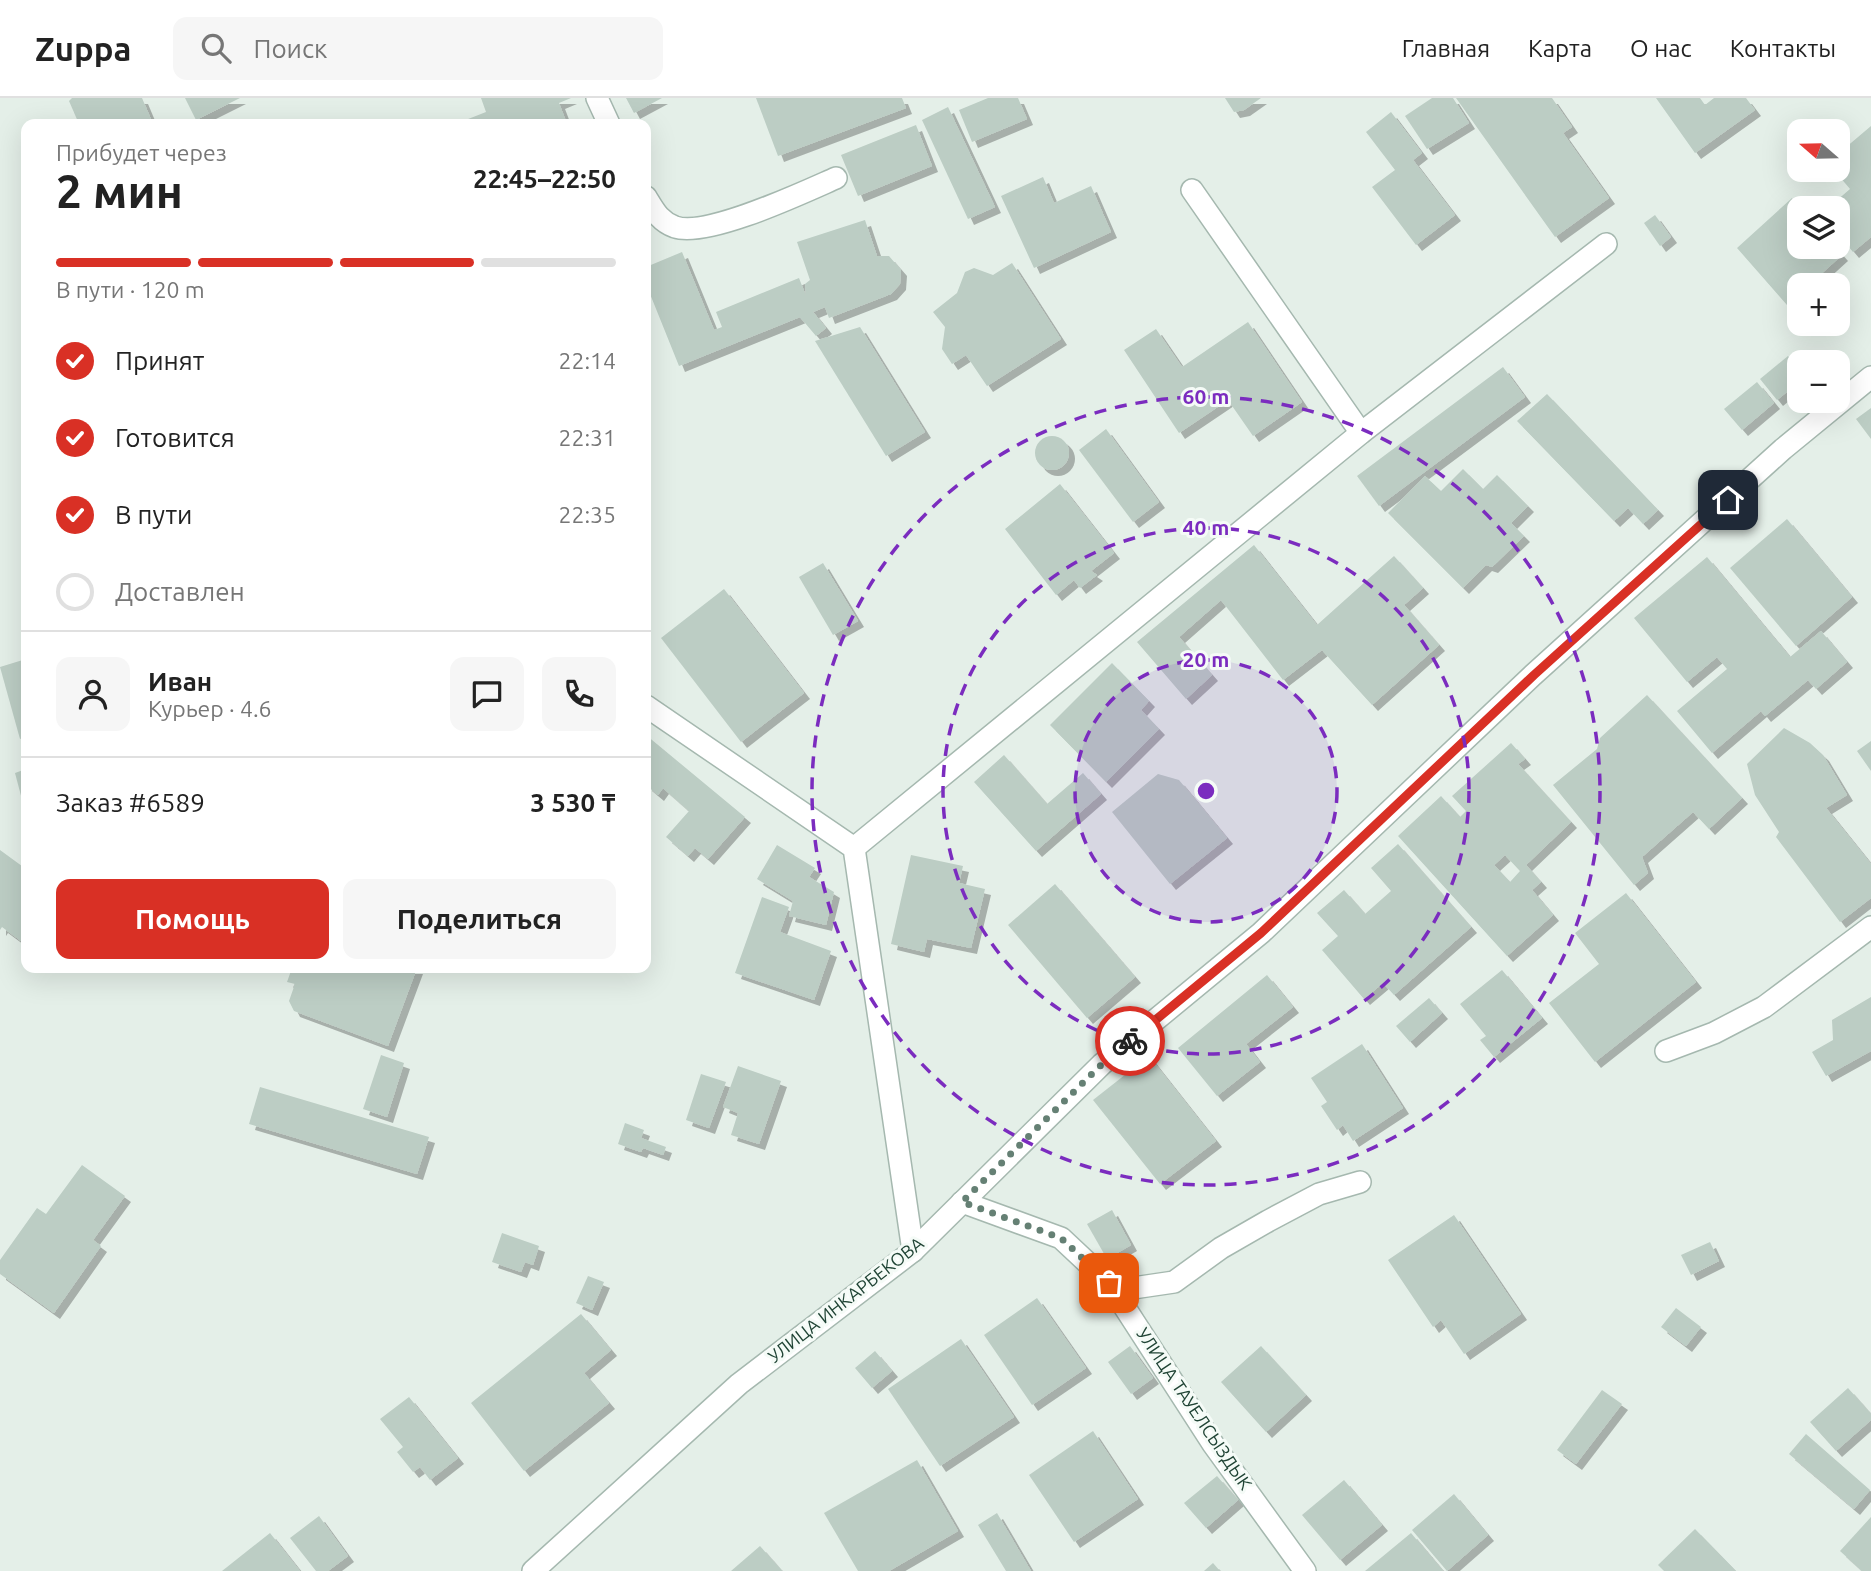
<!DOCTYPE html>
<html lang="ru">
<meta charset="utf-8">
<style>
body{margin:0;font-family:Ubuntu,sans-serif;background:#f6f6f6;color:#222;height:100vh;display:flex;flex-direction:column;font-size:26px;white-space:nowrap}
*{box-sizing:border-box;margin:0}
p{font-size:23px;color:#767676}
.icon{flex:none;width:38px;height:38px;fill:none;stroke:currentColor;stroke-width:2;stroke-linecap:round;stroke-linejoin:round}
.map{position:relative;flex:1;overflow:hidden}
.drawer{position:absolute;left:21px;top:21px;width:630px;height:854px;display:flex;flex-direction:column;background:#fff;border-radius:14px;box-shadow:0 7px 28px #0002}
.drawer>*{flex:none}
.needle{width:46px;rotate:290deg}
.tools{position:absolute;left:1787px;top:21px;display:grid;gap:14px}
.tools a{display:grid;place-items:center;width:63px;height:63px;border-radius:14px;background:#fff;box-shadow:0 7px 28px #0002;font-size:35px}
.pin{position:absolute;display:grid;place-items:center;width:60px;height:60px;color:#fff;margin:-30px;border-radius:14px;box-shadow:0 4px 10px #0006}
.courier{position:absolute;display:grid;place-items:center;width:70px;height:70px;margin:-35px;border:5px solid #d93025;border-radius:50%;background:#fff;color:#222;box-shadow:0 2px 9px #0007}
.summary em{font-style:normal;font-weight:600}
.summary div{display:flex;flex-direction:column-reverse}
.summary{display:flex;align-items:center;justify-content:space-between;height:119px;padding:0 35px}
h1{font-size:46px;font-weight:600;line-height:52px}
.bar{display:grid;grid-template-columns:repeat(4,1fr);gap:10px 7px;align-content:center;height:84px;padding:0 35px}
.bar i{height:9px;border-radius:5px;background:#e0e0e0}
.bar .on{background:#d93025}
.bar p{grid-column:span 4}
.line{display:flex;align-items:center;gap:18px;padding:0 35px;border-top:2px solid #e0e0e0}
.line div{flex:1}
.round{display:grid;place-items:center;flex:none;width:74px;height:74px;border-radius:14px;background:#f6f6f6}
ol{padding:0 35px;list-style:none}
li{display:flex;align-items:center;gap:21px;height:77px}
li p{margin-inline-start:auto}
li .icon{padding:7px;border-radius:50%;background:#d93025;color:#fff;stroke-width:4}
li:last-child{color:#767676}
li i{width:38px;height:38px;border:4px solid #e0e0e0;border-radius:50%}
.cta{display:flex;gap:14px;margin-top:auto;padding:14px 35px}
.cta a{flex:1;height:80px;border-radius:14px;background:#d93025;color:#fff;font-size:28px;font-weight:600;line-height:80px;text-align:center}
.cta a+a{background:#f6f6f6;color:#222}
header{display:flex;align-items:center;gap:42px;box-sizing:border-box;height:98px;padding:0 35px;background:#fff;border-bottom:2px solid #e0e0e0}
header strong{font-size:33px}
nav{display:flex;gap:38px;margin-inline-start:auto;font-size:24px}
.search{width:490px;height:63px;background:#f6f6f6;display:flex;align-items:center;gap:18px;box-sizing:border-box;padding:0 24px;border-radius:14px;color:#767676;font-size:26px}
.map>svg:first-child{display:block}
.building{fill:#bccdc4;fill-rule:evenodd;filter:url(#shadow)}
.lines{fill:none;stroke-linecap:round;stroke-linejoin:round}
.street-casing{stroke:#a5b8af;stroke-width:24}
.street{stroke:#fff;stroke-width:21}
.done{stroke:#658074;stroke-width:7;stroke-dasharray:0 12.6}
.route{stroke:#d93025;stroke-width:9}
.ring{fill:none;stroke:#7b2cbf;stroke-width:3.5;stroke-dasharray:12 9}
.labels{text-anchor:middle;stroke-width:6;stroke-linejoin:round;paint-order:stroke}
.street-label{font-size:18px;fill:#204435;stroke:#f5fbf7}
.centre{fill:#7b2cbf;stroke:#f5fbf7;stroke-width:3.5}
.ring-label{font-size:21px;text-anchor:middle;font-weight:bold;fill:#7b2cbf;stroke:#f5fbf7;stroke-width:6;stroke-linejoin:round;paint-order:stroke}
</style>
<header>
<strong>Zuppa</strong>
<div class="search"><svg class="icon" aria-label="search" viewBox="0 0 24 24"><circle cx="10" cy="10" r="6"/><path d="M15 15l6 6"/></svg>Поиск</div>
<nav><a>Главная</a><a>Карта</a><a>О нас</a><a>Контакты</a></nav>
</header>
<div class="map">
<svg width="1871" height="1473" viewBox="0 0 1871 1473">
<defs>
<filter id="shadow"><feDropShadow dx="6" dy="6" stdDeviation="0" flood-color="#0004"/></filter>
</defs>
<rect width="100%" height="100%" fill="#e4efe8"/>
<!-- building -->
<g class="building">
<polygon points="72,0 142,0 153,26 79,26 69,3"/>
<polygon points="185,0 240,0 196,22"/>
<polygon points="481,0 571,0 559,5 567,26 464,26 463,23 486,14"/>
<polygon points="626,0 662,0 634,15"/>
<polygon points="756,0 902,0 906,10 778,58"/>
<polygon points="988,0 1018,0 1027,21 972,44 959,12"/>
<polygon points="1225,0 1261,0 1244,12 1234,14"/>
<polygon points="1432,0 1453,0 1469,25 1427,51 1405,18"/>
<polygon points="1456,0 1552,0 1572,29 1563,35 1609,100 1555,139"/>
<polygon points="1656,0 1700,0 1705,7 1714,0 1746,0 1755,12 1695,55"/>
<polygon points="948,9 995,109 968,121 922,22"/>
<polygon points="1391,14 1422,55 1413,62 1455,117 1416,147 1372,89 1395,72 1366,34"/>
<polygon points="916,27 932,68 858,98 841,57"/>
<polygon points="1871,28 1871,139 1853,154 1838,136 1838,110 1828,110 1850,91 1834,72 1838,72 1838,56"/>
<polygon points="1043,79 1054,105 1091,88 1111,134 1034,170 1001,98"/>
<polygon points="1792,100 1801,110 1799,149 1835,149 1842,157 1809,187 1799,187 1799,196 1787,207 1737,150"/>
<polygon points="1655,117 1671,139 1660,148 1644,125"/>
<polygon points="865,122 877,158 889,158 901,172 900,186 891,196 829,220 825,209 813,214 826,230 816,238 800,219 679,268 646,186 646,169 682,154 714,232 722,229 716,214 799,180 806,198 805,186 810,182 797,144"/>
<polygon points="1012,165 1061,241 987,288 966,257 952,266 942,251 945,229 933,214 957,195 965,174 974,170 993,177"/>
<polygon points="1248,224 1302,304 1253,338 1228,302 1179,335 1124,252 1156,231 1182,269"/>
<polygon points="860,229 925,334 886,358 815,243"/>
<polygon points="1788,258 1799,272 1799,284 1777,302 1760,281"/>
<polygon points="1503,269 1525,299 1379,408 1357,378"/>
<polygon points="1757,284 1774,305 1742,332 1724,311"/>
<polygon points="1547,296 1658,412 1643,426 1628,410 1614,423 1517,323"/>
<polygon points="1871,310 1871,341 1856,321"/>
<polygon points="1106,331 1159,404 1133,424 1079,352"/>
<circle cx="1052" cy="355" r="17"/>
<polygon points="1463,371 1483,391 1497,377 1528,408 1511,425 1524,438 1492,469 1486,467 1463,490 1388,415 1425,378 1441,393"/>
<polygon points="1060,386 1114,455 1091,473 1097,477 1080,490 1074,482 1056,497 1005,431"/>
<polygon points="1787,421 1852,499 1796,548 1730,470"/>
<polygon points="1254,447 1317,527 1394,458 1423,490 1404,507 1439,547 1372,607 1322,552 1283,582 1221,502 1179,539 1212,577 1186,601 1137,544"/>
<polygon points="1707,459 1790,559 1821,533 1847,564 1816,591 1808,582 1765,618 1761,613 1712,655 1677,613 1727,571 1717,559 1687,584 1634,520"/>
<polygon points="823,465 858,523 833,537 799,479"/>
<polygon points="724,491 804,595 741,644 661,540"/>
<polygon points="26,561 26,639 20,641 0,569"/>
<polygon points="1112,565 1149,603 1141,612 1159,631 1106,684 1050,627"/>
<polygon points="1647,597 1742,700 1709,731 1693,714 1642,759 1648,775 1634,787 1553,687 1597,651 1600,640"/>
<polygon points="1784,630 1810,645 1823,657 1847,697 1826,710 1871,766 1871,800 1840,824 1776,739 1779,734 1755,697 1747,666"/>
<polygon points="646,637 745,719 708,761 695,750 688,758 666,739 689,713 663,690 658,697 646,687"/>
<polygon points="1871,643 1871,673 1857,653"/>
<path d="M1511 645 1525 661 1518 666 1571 724 1526 767 1541 784 1532 792 1553 817 1507 858 1398 738 1441 698 1460 719 1466 713 1452 698ZM1505 757 1520 773 1510 784 1494 767Z"/>
<polygon points="1004,657 1047,706 1083,675 1101,696 1036,753 974,684"/>
<polygon points="26,671 26,713 25,713 15,675"/>
<polygon points="1158,676 1179,682 1227,740 1170,786 1112,714"/>
<polygon points="1398,746 1471,829 1394,897 1383,885 1364,901 1322,852 1338,838 1317,815 1344,792 1365,816 1391,793 1371,770"/>
<polygon points="777,747 815,770 809,779 834,794 826,827 789,818 793,803 757,781"/>
<polygon points="0,752 26,771 25,846 2,829 0,832"/>
<polygon points="911,757 963,768 959,785 985,791 971,850 927,841 924,854 891,846"/>
<polygon points="1055,786 1135,879 1087,920 1008,827"/>
<polygon points="1626,795 1696,884 1595,964 1549,905 1599,866 1575,835"/>
<polygon points="762,799 789,809 780,834 831,853 814,902 735,875"/>
<polygon points="292,870 417,870 388,948 294,913 289,903 295,886 287,884"/>
<polygon points="1502,872 1542,920 1494,959 1480,942 1486,938 1460,906"/>
<polygon points="1267,877 1293,909 1246,946 1260,964 1217,998 1178,950"/>
<polygon points="1871,899 1871,953 1826,978 1812,954 1833,942 1832,922"/>
<polygon points="1429,900 1442,915 1410,944 1396,928"/>
<polygon points="1362,946 1403,1010 1353,1043 1343,1027 1337,1032 1321,1008 1327,1004 1311,980"/>
<polygon points="381,957 404,965 387,1019 363,1011"/>
<polygon points="1149,958 1216,1043 1160,1086 1093,1002"/>
<polygon points="738,968 781,983 759,1046 731,1037 738,1015 723,1009"/>
<polygon points="701,976 726,984 709,1030 686,1022"/>
<polygon points="260,989 429,1039 417,1076 249,1026"/>
<polygon points="625,1025 644,1032 641,1040 666,1049 663,1057 643,1050 641,1054 618,1046"/>
<polygon points="82,1067 125,1098 93,1142 101,1148 54,1215 0,1176 0,1162 37,1110 46,1116"/>
<polygon points="1112,1112 1131,1147 1107,1161 1087,1126"/>
<polygon points="1454,1117 1521,1216 1464,1256 1441,1222 1433,1229 1388,1162"/>
<polygon points="502,1135 539,1148 533,1167 525,1164 521,1174 492,1164"/>
<polygon points="1710,1144 1719,1163 1691,1177 1681,1157"/>
<polygon points="588,1178 604,1184 592,1212 576,1205"/>
<polygon points="1037,1200 1086,1270 1032,1307 984,1237"/>
<polygon points="1676,1210 1701,1229 1686,1248 1661,1229"/>
<polygon points="581,1216 611,1252 584,1275 609,1305 524,1373 471,1305"/>
<polygon points="961,1241 1014,1319 940,1368 888,1291"/>
<polygon points="1130,1248 1153,1280 1131,1296 1108,1264"/>
<polygon points="1261,1248 1306,1297 1266,1334 1221,1284"/>
<polygon points="875,1253 892,1273 872,1290 855,1270"/>
<polygon points="1848,1290 1871,1316 1871,1322 1836,1353 1810,1324"/>
<polygon points="1602,1292 1622,1306 1576,1366 1557,1352"/>
<polygon points="409,1299 458,1360 430,1382 420,1369 413,1374 397,1354 403,1349 380,1321"/>
<polygon points="1093,1333 1138,1401 1074,1444 1029,1377"/>
<polygon points="1806,1336 1870,1392 1854,1411 1789,1356"/>
<polygon points="917,1362 958,1433 889,1473 858,1473 824,1415"/>
<polygon points="1217,1378 1238,1402 1206,1430 1184,1405"/>
<polygon points="1344,1382 1382,1427 1340,1462 1302,1417"/>
<polygon points="1454,1396 1488,1437 1447,1473 1412,1432"/>
<polygon points="997,1415 1031,1473 1006,1473 978,1427"/>
<polygon points="319,1418 348,1458 328,1473 316,1473 290,1440"/>
<polygon points="1871,1419 1871,1473 1862,1473 1840,1453"/>
<polygon points="1695,1431 1736,1473 1664,1473 1658,1467"/>
<polygon points="270,1435 300,1473 222,1473"/>
<polygon points="1411,1435 1443,1473 1365,1473"/>
<polygon points="760,1448 782,1473 731,1473"/>
<polygon points="1213,1465 1220,1473 1204,1473"/>
</g>
<g class="lines">
<!-- street casing -->
<g class="street-casing">
<g id="street">
<polyline points="597,0 609,26"/>
<polyline points="1192,92 1361,335"/>
<path d="M646 99C654 112 659 123 675 129 707 140 804 94 836 80"/>
<polyline points="646,608 854,750 913,1153"/>
<polyline points="854,750 1361,335 1606,146"/>
<polyline points="1666,953 1714,935 1764,909 1871,829"/>
<polyline points="962,1104 1061,1140 1109,1185 1213,1346 1305,1473"/>
<polyline points="1113,1193 1174,1184 1221,1150 1268,1123 1319,1096 1360,1084"/>
<polyline points="533,1473 739,1286 913,1153 1102,966 1261,835 1533,577 1783,351 1871,279"/>
</g>
</g>
<!-- street -->
<use href="#street" class="street"/>
</g>
<g class="lines">
<!-- done -->
<polyline class="done" points="1109,1185 1061,1140 962,1104 1102,966 1130,943"/>
<!-- route -->
<polyline class="route" points="1130,943 1261,835 1534,577 1728,402"/>
</g>
<!-- distance rings -->
<circle cx="1206" cy="693" r="131" fill="#7b2cbf" fill-opacity=".12"/>
<g class="ring">
<circle cx="1206" cy="693" r="131"/>
<circle cx="1206" cy="693" r="263"/>
<circle cx="1206" cy="693" r="394"/>
</g>
<g class="labels">
<!-- street labels -->
<g class="street-label">
<text transform="translate(846 1202) rotate(-38)" y="6">УЛИЦА ИНКАРБЕКОВА</text>
<text transform="translate(1194 1311) rotate(56)" y="6">УЛИЦА ТАУЕЛСЫЗДЫК</text>
</g>
</g>
<circle cx="1206" cy="693" r="10" class="centre"/>
<g class="ring-label">
<text x="1206" y="306">60 m</text>
<text x="1206" y="437">40 m</text>
<text x="1206" y="569">20 m</text>
</g>
</svg>
<div class="tools">
<a><svg class="needle" viewBox="-14 -14 28 28"><path d="M0-13l5 13h-10z" fill="#e53935"/><path d="M0 13l5-13h-10z" fill="#767676"/></svg></a>
<a><svg class="icon" aria-label="layers" viewBox="0 0 24 24"><path d="M12 4l9 5-9 5-9-5zM3 14l9 5 9-5"/></svg></a>
<a>+</a>
<a>−</a>
</div>
<div class="pin" style="left:1109px;top:1185px;background:#ea580c"><svg class="icon" aria-label="bag" viewBox="0 0 24 24"><path d="M5 8h14l-1 12H6zM9 8a3 3 0 0 1 6 0"/></svg></div>
<div class="pin" style="left:1728px;top:402px;background:#1f2937"><svg class="icon" aria-label="home" viewBox="0 0 24 24"><path d="M3 11l9-7 9 7M6 9v11h12V9"/></svg></div>
<div class="courier" style="left:1130px;top:943px"><svg class="icon" aria-label="bike" viewBox="0 0 24 24"><circle cx="6" cy="16" r="4"/><circle cx="18" cy="16" r="4"/><path d="M6 16l4-8h5l3 8M10 8l3 8H6M13 5h3"/></svg></div>
<section class="drawer">
<div class="summary"><div><h1>2 мин</h1><p>Прибудет через</p></div><em>22:45–22:50</em></div>
<div class="bar"><i class="on"></i><i class="on"></i><i class="on"></i><i></i><p>В пути · 120 m</p></div>
<ol>
<li><svg class="icon" aria-label="check" viewBox="0 0 24 24"><path d="M5 12l5 5 9-10"/></svg>Принят<p>22:14</p></li>
<li><svg class="icon" aria-label="check" viewBox="0 0 24 24"><path d="M5 12l5 5 9-10"/></svg>Готовится<p>22:31</p></li>
<li><svg class="icon" aria-label="check" viewBox="0 0 24 24"><path d="M5 12l5 5 9-10"/></svg>В пути<p>22:35</p></li>
<li><i></i>Доставлен</li>
</ol>
<div class="line" style="height:126px"><a class="round"><svg class="icon" aria-label="person" viewBox="0 0 24 24"><circle cx="12" cy="8" r="4"/><path d="M4 21q1-7 8-7t8 7"/></svg></a><div><b>Иван</b><p>Курьер · 4.6</p></div><a class="round"><svg class="icon" aria-label="chat" viewBox="0 0 24 24"><path d="M4 5h16v11H9l-5 4z"/></svg></a><a class="round"><svg class="icon" aria-label="phone" viewBox="0 0 24 24"><path d="M5 4h4l2 5-3 2q2 4 5 5l2-3 5 2v4C11 20 4 13 5 4z"/></svg></a></div>
<div class="line" style="height:91px"><div>Заказ #6589</div><b>3 530 ₸</b></div>
<div class="cta"><a>Помощь</a><a>Поделиться</a></div>
</section>
</div>
